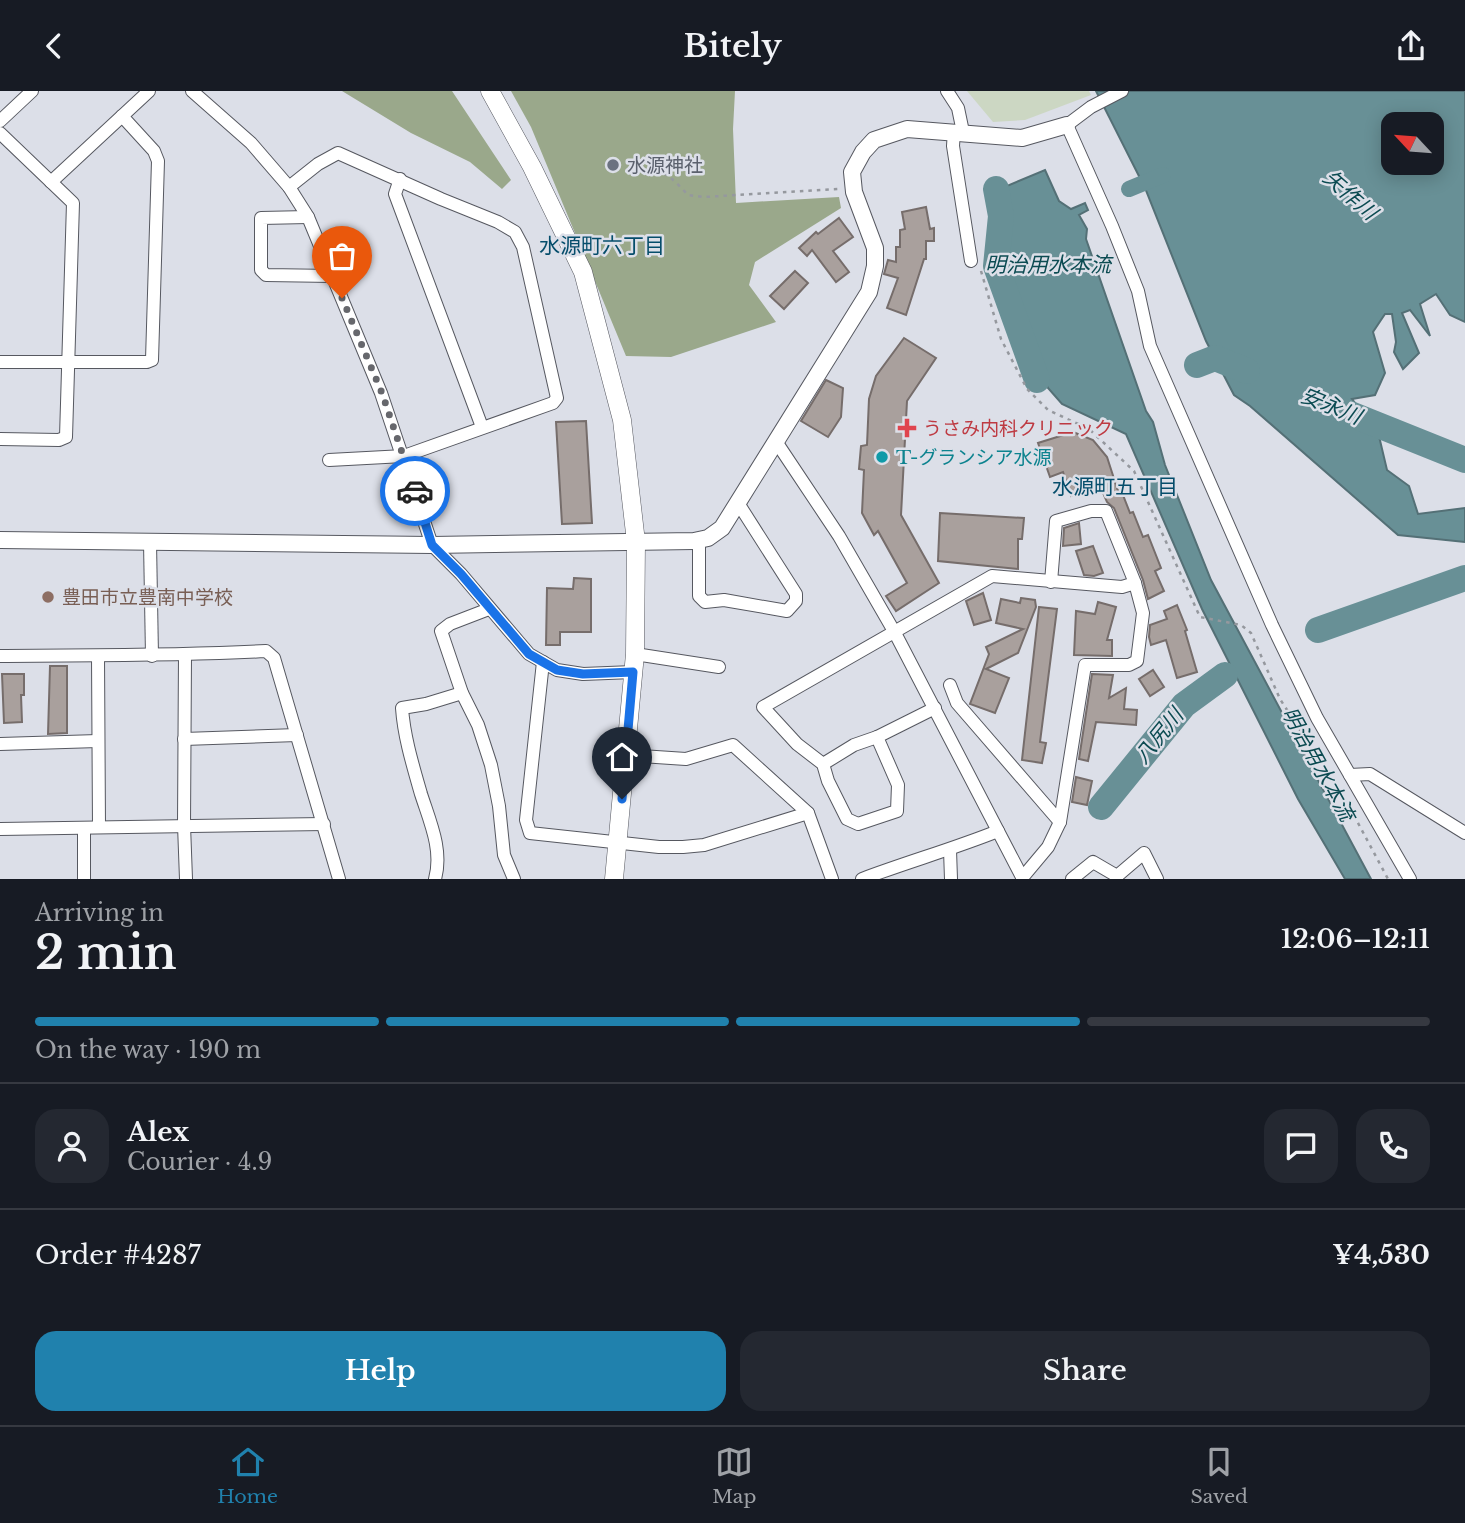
<!DOCTYPE html>
<meta charset="utf-8">
<style>
body{margin:0;font-family:"Libre Baskerville","Noto Sans JP",serif;background:#242831;color:#f1f3f6;height:100vh;display:flex;flex-direction:column;font-size:26px;white-space:nowrap}
*{box-sizing:border-box;margin:0}
p{font-size:23px;color:#9ea1a6}
.icon{flex:none;width:38px;height:38px;fill:none;stroke:currentColor;stroke-width:2;stroke-linecap:round;stroke-linejoin:round}
.map{position:relative;height:788px;overflow:hidden}
.side{display:flex;flex-direction:column;background:#171b24;flex:1}
.side>*{flex:none}
.needle{width:46px;rotate:296deg}
.fabs{position:absolute;left:1381px;top:21px;display:grid;gap:14px}
.fabs a{display:grid;place-items:center;width:63px;height:63px;border-radius:14px;background:#171b24;box-shadow:0 4px 18px #0003;font-size:35px}
.pin{position:absolute;display:grid;place-items:center;width:60px;height:60px;color:#fff;margin:-72px -30px;border-radius:50% 50% 50% 0;rotate:-45deg;box-shadow:0 0 7px #0007}
.pin .icon{rotate:45deg}
.courier{position:absolute;display:grid;place-items:center;width:70px;height:70px;margin:-35px;border:5px solid #1a73e8;border-radius:50%;background:#fff;color:#222;box-shadow:0 2px 9px #0007}
.summary em{font-style:normal;font-weight:600}
.summary div{display:flex;flex-direction:column-reverse}
.summary{display:flex;align-items:center;justify-content:space-between;height:119px;padding:0 35px}
h1{font-size:46px;font-weight:600;line-height:52px}
.bar{display:grid;grid-template-columns:repeat(4,1fr);gap:10px 7px;align-content:center;height:84px;padding:0 35px}
.bar i{height:9px;border-radius:5px;background:#363941}
.bar .active{background:#2081ad}
.bar p{grid-column:span 4}
.line{display:flex;align-items:center;gap:18px;padding:0 35px;border-top:2px solid #363941}
.line div{flex:1}
.round{display:grid;place-items:center;flex:none;width:74px;height:74px;border-radius:21px;background:#242831}
.primary-button{display:flex;gap:14px;margin-top:auto;padding:14px 35px}
.primary-button a{flex:1;height:80px;border-radius:21px;background:#2081ad;color:#fff;font-size:28px;font-weight:600;line-height:80px;text-align:center}
.primary-button a+a{background:#242831;color:#f1f3f6}
header{display:flex;justify-content:space-between;align-items:center;height:91px;padding:0 35px;background:#171b24;font-size:32px;font-weight:600}
.menu{display:flex;justify-content:space-around;align-items:center;height:98px;border-top:2px solid #363941;background:#171b24;font-size:19px;color:#9ea1a6}
.menu a{display:grid;justify-items:center;gap:4px}
.menu .active{color:#2081ad}
.map>svg:first-child{display:block}
.green{fill:#ccd7c3}
.forest{fill:#9aa88b}
.water{fill:#689096;stroke:#547076;stroke-width:2;fill-rule:evenodd}
.lines{fill:none;stroke-linecap:round;stroke-linejoin:round}
.canal{stroke:#689096;stroke-width:16}
.river{stroke:#689096;stroke-width:26}
.building{fill:#a9a09d;stroke:#766d6b;stroke-width:2}
.minor-casing{stroke:#565860;stroke-width:14}
.tertiary-casing{stroke:#565860;stroke-width:18}
.secondary-casing{stroke:#565860;stroke-width:19}
.path{stroke:#95989e;stroke-width:2.5;stroke-dasharray:3.5 5;stroke-linecap:butt}
.minor{stroke:#fff;stroke-width:12}
.tertiary{stroke:#fff;stroke-width:16}
.secondary{stroke:#fff;stroke-width:18}
.done{stroke:#66676c;stroke-width:7;stroke-dasharray:0 12.6}
.route{stroke:#1a73e8;stroke-width:9}
.worship-dot{fill:#6b7280;stroke:#dcdfe8;stroke-width:2.5}
.health-dot{fill:#e0444e;stroke:#dcdfe8;stroke-width:2.5}
.culture-dot{fill:#0f9aa8;stroke:#dcdfe8;stroke-width:2.5}
.education-dot{fill:#8d6e63;stroke:#dcdfe8;stroke-width:2.5}
.labels{text-anchor:middle;stroke-width:5;stroke-linejoin:round;paint-order:stroke}
.worship-label{font-size:19px;fill:#5b616d;stroke:#dcdfe8;text-anchor:start}
.health-label{font-size:19px;fill:#be3a42;stroke:#dcdfe8;text-anchor:start}
.culture-label{font-size:19px;fill:#0d838f;stroke:#dcdfe8;text-anchor:start}
.education-label{font-size:19px;fill:#785e54;stroke:#dcdfe8;text-anchor:start}
.water-label{font-size:21px;font-style:italic;fill:#0c4b52;stroke:#dcdfe8}
.neighbourhood-label{font-size:21px;fill:#054d6b;stroke:#dcdfe8}
</style>
<header><svg class="icon" aria-label="back" viewBox="0 0 24 24"><path d="M15 5l-7 7 7 7"/></svg>Bitely<svg class="icon" aria-label="share" viewBox="0 0 24 24"><path d="M12 15V3M7 8l5-5 5 5M5 13v7h14v-7"/></svg></header>
<div class="map">
<svg width="1465" height="788" viewBox="0 0 1465 788">
<rect width="100%" height="100%" fill="#dcdfe8"/>
<!-- green -->
<polygon class="green" points="967,0 1089,0 1091,4 1025,29 993,31"/>
<!-- forest -->
<g class="forest">
<polygon points="342,0 452,0 511,89 502,98 470,71 411,42"/>
<polygon points="511,0 735,0 733,38 736,112 839,106 841,117 755,171 749,194 776,231 671,266 626,265 531,36"/>
</g>
<!-- water -->
<g class="water">
<path d="M1096 0H1465V231L1450 224 1436 203 1420 213 1430 245 1410 219 1402 222 1419 262 1403 278 1394 261 1396 251 1392 223H1385L1373 241 1385 282 1375 304 1352 308 1378 341 1387 379 1409 395 1418 423 1465 417V451L1398 444 1250 315 1234 304 1206 250 1145 97ZM1393 33H1432V72H1393Z"/>
<polygon points="1045,79 1059,110 1071,118 1085,112 1088,119 1079,124 1087,138 1086,148 1146,320 1153,331 1165,374 1211,489 1371,788 1345,788 1298,708 1202,518 1126,343 1062,313 1048,297 1005,182 1001,165 1008,134 1008,117 1002,97"/>
</g>
<g class="lines">
<!-- canal -->
<polyline class="canal" points="1129,98 1163,84"/>
<!-- river -->
<g class="river">
<polyline points="996,98 1001,125 996,175 1037,289"/>
<polyline points="1197,274 1215,267 1247,280"/>
<polyline points="1338,318 1465,369"/>
<polyline points="1318,539 1465,487"/>
<polyline points="1101,716 1184,614 1225,584"/>
</g>
</g>
<!-- building -->
<g class="building">
<polygon points="926,116 930,138 934,137 934,150 926,150 926,168 924,168 906,224 887,217 898,187 884,183 888,169 896,171 896,156 900,156 900,139 905,138 902,121"/>
<polygon points="839,127 853,146 833,160 849,181 836,191 812,159 807,165 799,157 816,141 818,143"/>
<polygon points="795,180 808,192 784,218 770,205"/>
<polygon points="904,247 936,267 907,310 901,424 939,492 896,520 886,505 907,492 878,440 874,444 862,422 864,379 859,378 861,355 867,354 869,308 876,285"/>
<polygon points="826,289 843,297 841,326 828,346 801,330"/>
<polygon points="586,330 592,432 562,433 556,331"/>
<polygon points="1073,341 1093,349 1107,366 1118,400 1121,399 1130,422 1133,421 1143,446 1148,444 1161,477 1155,480 1164,500 1148,508 1143,489 1114,417 1107,411 1100,395 1071,405 1063,381 1050,386 1038,352"/>
<polygon points="940,422 1024,427 1022,448 1018,448 1018,478 938,470"/>
<polygon points="1079,432 1081,453 1063,455 1064,437"/>
<polygon points="1093,455 1103,482 1094,485 1084,484 1076,460"/>
<polygon points="574,487 591,488 591,541 560,541 560,554 546,554 547,497 573,498"/>
<polygon points="983,502 991,529 974,534 966,510"/>
<polygon points="1021,507 1035,509 1036,516 1018,562 986,578 1009,587 995,622 970,613 989,563 986,556 1023,538 996,532 1001,508 1020,512"/>
<polygon points="1098,511 1116,516 1107,549 1112,549 1112,565 1074,564 1076,520 1095,523"/>
<polygon points="1177,514 1187,539 1185,540 1197,581 1177,587 1166,549 1151,554 1149,546 1150,534 1167,528 1164,520"/>
<polygon points="1039,516 1057,518 1040,651 1046,652 1042,672 1022,669"/>
<polygon points="50,575 67,575 67,642 48,643"/>
<polygon points="1153,579 1164,596 1150,605 1139,588"/>
<polygon points="2,583 24,583 24,604 21,604 22,631 4,632"/>
<polygon points="1092,583 1113,584 1109,607 1126,597 1124,618 1137,619 1136,634 1096,631 1088,670 1079,668"/>
<polygon points="1076,686 1092,690 1087,714 1072,711"/>
</g>
<g class="lines">
<!-- minor casing -->
<g class="minor-casing">
<g id="minor">
<polyline points="192,0 251,52 289,96 308,126 381,302 432,454 461,483 529,563 557,579 583,583 633,581"/>
<polyline points="947,0 958,17 963,41"/>
<polyline points="1122,0 1091,16 1067,34 1112,135 1138,200 1150,255 1272,534 1317,627 1410,788"/>
<polyline points="0,30 32,0"/>
<polyline points="954,40 953,55 971,170"/>
<polyline points="0,42 73,112 66,346 59,349 0,348"/>
<polyline points="400,88 395,103 482,336"/>
<polyline points="51,91 149,0"/>
<polyline points="289,96 318,73 338,62 441,108 498,131 515,141 523,156 557,307 553,312 404,365 329,369"/>
<polyline points="308,126 261,127 261,179 266,184 333,185"/>
<polyline points="0,271 147,271 152,269 158,70 154,60 122,25"/>
<polyline points="777,352 839,445 895,542 1023,788"/>
<polyline points="699,449 699,505 705,511 724,509 787,520 796,510 796,503 738,412"/>
<polyline points="150,451 152,565"/>
<polyline points="1051,491 1056,430 1091,420 1106,420 1135,492"/>
<polyline points="489,518 450,533 441,540 462,602 478,634 491,674 499,715 504,764 514,788"/>
<polyline points="635,563 719,576"/>
<polyline points="185,564 184,734 186,788"/>
<path d="M0 565C89 564 177 565 266 560L274 567 339 788"/>
<polyline points="98,565 99,736"/>
<polyline points="543,571 526,729 530,742 659,756 683,756 704,754 808,722"/>
<polyline points="950,594 957,612 1060,731"/>
<polyline points="935,617 877,646 898,694 897,720 858,733 847,728 828,690 823,673 797,653 763,616 992,485 1122,496 1135,492 1143,522 1137,570 1129,574 1085,574 1060,731 1048,756 1022,787"/>
<polyline points="184,648 297,644"/>
<polyline points="0,653 98,650"/>
<polyline points="626,664 686,668 733,654 808,722 832,788"/>
<polyline points="823,673 854,654 877,646"/>
<polyline points="1350,684 1370,683 1465,742"/>
<polyline points="0,738 324,733"/>
<polyline points="950,759 951,788"/>
<polyline points="84,788 84,737"/>
<path d="M435 788C443 759 430 731 421 703 413 675 404 646 402 617L426 613 462 602"/>
<path d="M862 788C907 771 953 758 998 740"/>
<polyline points="1072,788 1093,771 1117,785 1144,762 1157,788"/>
</g>
</g>
<!-- tertiary casing -->
<g class="tertiary-casing">
<polyline id="tertiary" points="0,449 432,454 694,450 708,447 722,437 869,201 875,175 875,157 854,101 852,81 863,61 874,49 907,38 1022,47 1067,34"/>
</g>
<!-- secondary casing -->
<g class="secondary-casing">
<polyline id="secondary" points="490,0 532,76 583,181 622,329 636,451 635,563 614,788"/>
</g>
<!-- path -->
<g class="path">
<path d="M648 77C665 79 677 92 688 104L704 106 838 98"/>
<polyline points="981,180 1001,248 1027,298 1048,319 1089,338 1134,380 1200,526 1241,534 1251,542 1280,608 1350,717 1388,788"/>
</g>
<!-- minor -->
<use href="#minor" class="minor"/>
<!-- tertiary -->
<use href="#tertiary" class="tertiary"/>
<!-- secondary -->
<use href="#secondary" class="secondary"/>
</g>
<g class="lines">
<!-- done -->
<polyline class="done" points="342,207 382,302 415,400"/>
<!-- route -->
<polyline class="route" points="415,400 432,454 461,483 529,563 557,579 583,583 633,581 622,708"/>
</g>
<!-- markers -->
<circle class="worship-dot" cx="613" cy="74" r="7"/>
<path class="health-dot" d="M903.5 326.5h7v7h7v7h-7v7h-7v-7h-7v-7h7z"/>
<circle class="culture-dot" cx="882" cy="366" r="7"/>
<circle class="education-dot" cx="48" cy="506" r="7"/>
<g class="labels">
<!-- worship labels -->
<g class="worship-label">
<text x="627" y="81">水源神社</text>
</g>
<!-- health labels -->
<g class="health-label">
<text x="923" y="344">うさみ内科クリニック</text>
</g>
<!-- culture labels -->
<g class="culture-label">
<text x="896" y="373">T-グランシア水源</text>
</g>
<!-- education labels -->
<g class="education-label">
<text x="62" y="513">豊田市立豊南中学校</text>
</g>
<!-- water labels -->
<g class="water-label">
<text transform="translate(1350 104) rotate(41)" y="7">矢作川</text>
<text x="1048" y="181">明治用水本流</text>
<text transform="translate(1331 315) rotate(22)" y="7">安永川</text>
<text transform="translate(1159 645) rotate(-51)" y="7">八尻川</text>
<text transform="translate(1318 673) rotate(61)" y="7">明治用水本流</text>
</g>
<!-- neighbourhood labels -->
<g class="neighbourhood-label">
<text x="602" y="162">水源町六丁目</text>
<text x="1115" y="403">水源町五丁目</text>
</g>
</g>
</svg>
<div class="fabs">
<a><svg class="needle" viewBox="-14 -14 28 28"><path d="M0-13l5 13h-10z" fill="#e53935"/><path d="M0 13l5-13h-10z" fill="#9ea1a6"/></svg></a>
</div>
<div class="pin" style="left:342px;top:207px;background:#ea580c"><svg class="icon" aria-label="bag" viewBox="0 0 24 24"><path d="M5 8h14l-1 12H6zM9 8a3 3 0 0 1 6 0"/></svg></div>
<div class="pin" style="left:622px;top:708px;background:#1f2937"><svg class="icon" aria-label="home" viewBox="0 0 24 24"><path d="M3 11l9-7 9 7M6 9v11h12V9"/></svg></div>
<div class="courier" style="left:415px;top:400px"><svg class="icon" aria-label="car" viewBox="0 0 24 24"><path d="M5 17H2v-5l4-1 3-4h7l3 4 3 1v5h-3M9 17h6M6 11h13"/><circle cx="7" cy="17" r="2"/><circle cx="17" cy="17" r="2"/></svg></div>
</div>
<section class="side">
<div class="summary"><div><h1>2 min</h1><p>Arriving in</p></div><em>12:06–12:11</em></div>
<div class="bar"><i class="active"></i><i class="active"></i><i class="active"></i><i></i><p>On the way · 190 m</p></div>
<div class="line" style="height:126px"><a class="round"><svg class="icon" aria-label="person" viewBox="0 0 24 24"><circle cx="12" cy="8" r="4"/><path d="M4 21q1-7 8-7t8 7"/></svg></a><div><b>Alex</b><p>Courier · 4.9</p></div><a class="round"><svg class="icon" aria-label="chat" viewBox="0 0 24 24"><path d="M4 5h16v11H9l-5 4z"/></svg></a><a class="round"><svg class="icon" aria-label="phone" viewBox="0 0 24 24"><path d="M5 4h4l2 5-3 2q2 4 5 5l2-3 5 2v4C11 20 4 13 5 4z"/></svg></a></div>
<div class="line" style="height:91px"><div>Order #4287</div><b>¥4,530</b></div>
<div class="primary-button"><a>Help</a><a>Share</a></div>
</section>
<nav class="menu">
<a class="active"><svg class="icon" aria-label="home" viewBox="0 0 24 24"><path d="M3 11l9-7 9 7M6 9v11h12V9"/></svg>Home</a>
<a><svg class="icon" aria-label="map" viewBox="0 0 24 24"><path d="M3 6l6-2 6 2 6-2v14l-6 2-6-2-6 2zM9 4v14M15 6v14"/></svg>Map</a>
<a><svg class="icon" aria-label="saved" viewBox="0 0 24 24"><path d="M7 4h10v16l-5-4-5 4z"/></svg>Saved</a>
</nav>
